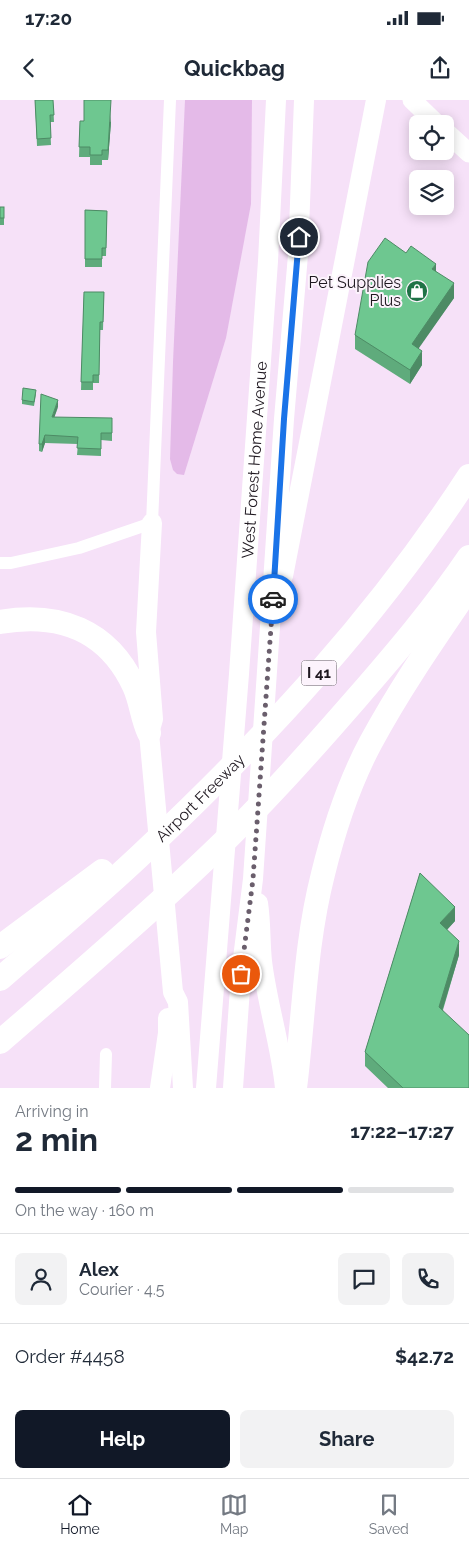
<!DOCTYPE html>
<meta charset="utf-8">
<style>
body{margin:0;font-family:Raleway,sans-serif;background:#f2f2f3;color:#1f2937;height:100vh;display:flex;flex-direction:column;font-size:19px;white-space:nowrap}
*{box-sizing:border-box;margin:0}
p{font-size:16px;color:#747a83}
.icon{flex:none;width:28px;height:28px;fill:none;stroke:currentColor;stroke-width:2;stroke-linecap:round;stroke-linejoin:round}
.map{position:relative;height:988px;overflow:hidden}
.drawer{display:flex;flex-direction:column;background:#fff;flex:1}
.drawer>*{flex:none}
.tools{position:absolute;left:409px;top:15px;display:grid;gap:10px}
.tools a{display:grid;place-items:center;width:45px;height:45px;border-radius:8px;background:#fff;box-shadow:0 2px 12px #0003;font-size:25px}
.pin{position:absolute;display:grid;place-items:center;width:42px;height:42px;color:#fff;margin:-21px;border:2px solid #fff;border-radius:50%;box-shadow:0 1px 5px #0007}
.courier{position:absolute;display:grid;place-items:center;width:50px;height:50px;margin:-25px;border:4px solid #1a73e8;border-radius:50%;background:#fff;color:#222;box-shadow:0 1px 6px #0007}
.summary em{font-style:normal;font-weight:700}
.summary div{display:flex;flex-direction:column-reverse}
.summary{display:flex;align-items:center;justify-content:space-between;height:85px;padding:0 15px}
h1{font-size:32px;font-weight:700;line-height:38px}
.bar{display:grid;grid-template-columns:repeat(4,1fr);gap:8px 5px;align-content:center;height:60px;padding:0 15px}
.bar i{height:6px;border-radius:4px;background:#e0e1e3}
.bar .active{background:#111827}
.bar p{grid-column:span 4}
.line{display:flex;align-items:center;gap:12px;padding:0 15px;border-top:1px solid #e0e1e3}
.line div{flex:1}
.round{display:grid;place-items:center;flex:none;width:52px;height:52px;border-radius:8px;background:#f2f2f3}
.primary-button{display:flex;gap:10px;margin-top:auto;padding:10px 15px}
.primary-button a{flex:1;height:58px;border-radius:8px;background:#111827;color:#fff;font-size:20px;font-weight:700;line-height:58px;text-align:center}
.primary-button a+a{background:#f2f2f3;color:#1f2937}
.status{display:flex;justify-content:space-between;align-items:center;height:35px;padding:0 25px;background:#fff;direction:ltr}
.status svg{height:14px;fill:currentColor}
header{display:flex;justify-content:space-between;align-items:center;height:65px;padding:0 15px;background:#fff;font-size:22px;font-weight:700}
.menu{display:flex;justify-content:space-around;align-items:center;height:70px;border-top:1px solid #e0e1e3;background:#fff;font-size:14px;color:#747a83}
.menu a{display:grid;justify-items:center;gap:2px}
.menu .active{color:#111827}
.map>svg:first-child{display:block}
.grass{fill:#e4bae8}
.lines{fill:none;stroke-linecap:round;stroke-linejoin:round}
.street{stroke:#fff;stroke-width:12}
.secondary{stroke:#fff;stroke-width:19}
.primary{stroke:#fff;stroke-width:20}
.highway{stroke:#fff;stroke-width:24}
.wall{fill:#5fab7c}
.shaded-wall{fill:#4d8b65}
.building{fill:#6ec790;stroke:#4d8b65}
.done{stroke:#6a5e6c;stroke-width:5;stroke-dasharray:0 9}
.route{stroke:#1a73e8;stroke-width:6}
.labels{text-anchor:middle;stroke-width:4;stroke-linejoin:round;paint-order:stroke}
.shield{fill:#fcf3fc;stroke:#615a62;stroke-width:1}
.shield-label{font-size:15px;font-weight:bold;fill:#1f1820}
.poi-label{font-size:16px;fill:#1f1820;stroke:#fcf3fc;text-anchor:end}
.street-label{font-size:16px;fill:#1f1820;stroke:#fcf3fc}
</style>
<div class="status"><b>17:20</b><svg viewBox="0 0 49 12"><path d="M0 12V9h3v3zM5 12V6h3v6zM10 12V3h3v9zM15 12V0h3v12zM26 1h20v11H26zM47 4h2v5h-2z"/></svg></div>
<header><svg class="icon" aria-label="back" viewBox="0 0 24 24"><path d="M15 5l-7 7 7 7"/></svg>Quickbag<svg class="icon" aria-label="share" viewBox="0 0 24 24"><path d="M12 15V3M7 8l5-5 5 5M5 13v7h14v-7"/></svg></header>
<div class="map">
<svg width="469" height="988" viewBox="0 0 469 988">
<rect width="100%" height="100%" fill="#f6e1f8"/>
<!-- grass -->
<polygon class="grass" points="185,0 252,0 251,104 226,238 184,375 177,374 173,370 170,359 173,262"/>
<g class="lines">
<!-- street -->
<g class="street">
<polyline points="0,463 11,463 79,448 152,423 170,0"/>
<polyline points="105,988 106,954"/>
</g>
<!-- secondary -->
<g class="secondary">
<polyline points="412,0 437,24"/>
<polyline points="445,31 469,53"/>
</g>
<!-- primary -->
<g class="primary">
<polyline points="152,423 146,532 153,619 149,633 173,892 178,902 183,988"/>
<polyline points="283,476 376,0"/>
<path d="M258 803C261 823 260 842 262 861 267 904 281 945 285 988"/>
<polyline points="160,988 168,933 168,918"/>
<path id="s1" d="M206 988 239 574 268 161 276 0"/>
<polyline points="233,988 241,874 253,779 284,319 298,155 304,0"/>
</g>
<!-- highway -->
<g class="highway">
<path d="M0 522C59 512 108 530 134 586 141 601 142 618 149 633"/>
<polyline points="0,847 102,771"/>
<path id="s2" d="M0 879C49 836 100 794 147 749 268 635 378 516 469 376"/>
<path d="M0 942C70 881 142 820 209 756 261 707 309 653 356 599 396 553 435 507 469 457"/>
<path d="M295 988C304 916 305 844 323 774 334 729 349 683 371 642 400 588 435 538 469 488"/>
</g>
</g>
<!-- wall -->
<g class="wall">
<polygon points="35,0 53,0 54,22 50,22 51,45 37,46"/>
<polygon points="80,21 111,22 108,60 102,60 102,65 90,65 90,57 79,57"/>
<rect x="0" y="107" width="4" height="18"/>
<polygon points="85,110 107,111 106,156 102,156 102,167 85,167"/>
<polygon points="406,153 436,171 454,198 418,248 422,265 410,284 355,249 355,235"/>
<polygon points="84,192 104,192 103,230 100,230 99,283 93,283 93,290 81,290"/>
<polygon points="36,294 34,306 22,304 22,300"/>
<polygon points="58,307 54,317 112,325 112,341 101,340 101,356 77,355 78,344 45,343 42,352 39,351 39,344"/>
<polygon points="420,773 455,821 447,830 459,855 443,910 469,988 388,988 365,966 365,952"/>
</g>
<!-- shaded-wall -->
<g class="shaded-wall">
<polygon points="111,12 111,22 108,60 108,50"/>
<polygon points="436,164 436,178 432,169"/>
<polygon points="454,183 454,198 412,258 412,244"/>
<polygon points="422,251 422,265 410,284 410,270"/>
<polygon points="58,300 58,307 52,324 52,317"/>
<polygon points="45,335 45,343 42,352 42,344"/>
<polygon points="455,807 455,821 440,837 440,823"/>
<polygon points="459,841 459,855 439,921 439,907"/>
</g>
<!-- building -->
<g class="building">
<polygon points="35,0 53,0 54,15 50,15 51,38 37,39"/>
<polygon points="84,0 111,0 108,50 102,50 102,55 90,55 90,47 79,47 80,21 84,21"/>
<rect x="0" y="107" width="4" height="11"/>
<polygon points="85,110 107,111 106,148 102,148 102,159 85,159"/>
<polygon points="385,138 406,153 411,146 436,164 432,169 454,183 412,244 422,251 410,270 355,235 368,162"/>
<polygon points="84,192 104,192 103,222 100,222 99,275 93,275 93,282 81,282"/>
<polygon points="23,288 36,290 34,302 22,300"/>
<polygon points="41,294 58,300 52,317 112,318 112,333 101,333 101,349 77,348 78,337 45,335 42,344 39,344"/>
<polygon points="420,773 455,807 440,823 459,841 439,907 469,935 469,988 403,988 365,952"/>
</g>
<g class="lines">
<!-- done -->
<polyline class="done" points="241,874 253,779 273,499"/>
<!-- route -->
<polyline class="route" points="273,499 284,319 299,137"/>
</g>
<!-- icons -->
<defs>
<g id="shop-disc" transform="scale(1.125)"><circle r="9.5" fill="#1f7346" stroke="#fcf3fc"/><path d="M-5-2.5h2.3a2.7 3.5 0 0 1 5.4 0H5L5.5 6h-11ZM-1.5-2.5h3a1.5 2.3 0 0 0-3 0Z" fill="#fff"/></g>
</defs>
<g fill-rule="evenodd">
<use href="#shop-disc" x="417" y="191"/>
</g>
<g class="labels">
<!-- shield labels -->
<rect class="shield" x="301.5" y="560.5" width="35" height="25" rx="4"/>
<g class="shield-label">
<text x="319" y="578">I 41</text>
</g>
<!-- poi labels -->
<g class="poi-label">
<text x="401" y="188">Pet Supplies<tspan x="401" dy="18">Plus</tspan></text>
</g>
<!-- street labels -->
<g class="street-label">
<text dy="6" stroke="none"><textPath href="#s1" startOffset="630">West Forest Home Avenue</textPath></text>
<text dy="6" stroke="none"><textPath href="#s2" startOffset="270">Airport Freeway</textPath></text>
</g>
</g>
</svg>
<div class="tools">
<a><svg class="icon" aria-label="locate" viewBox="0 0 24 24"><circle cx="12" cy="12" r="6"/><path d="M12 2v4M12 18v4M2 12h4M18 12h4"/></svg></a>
<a><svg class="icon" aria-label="layers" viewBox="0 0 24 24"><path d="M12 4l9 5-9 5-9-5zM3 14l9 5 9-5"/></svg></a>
</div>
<div class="pin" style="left:241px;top:874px;background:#ea580c"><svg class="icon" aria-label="bag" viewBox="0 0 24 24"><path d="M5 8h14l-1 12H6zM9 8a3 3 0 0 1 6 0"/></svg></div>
<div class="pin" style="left:299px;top:137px;background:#1f2937"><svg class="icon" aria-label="home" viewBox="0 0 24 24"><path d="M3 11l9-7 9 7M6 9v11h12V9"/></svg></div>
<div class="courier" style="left:273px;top:499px"><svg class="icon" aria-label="car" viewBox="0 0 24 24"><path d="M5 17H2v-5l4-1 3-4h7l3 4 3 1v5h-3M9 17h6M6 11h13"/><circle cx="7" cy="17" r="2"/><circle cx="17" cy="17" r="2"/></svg></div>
</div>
<section class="drawer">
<div class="summary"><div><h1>2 min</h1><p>Arriving in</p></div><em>17:22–17:27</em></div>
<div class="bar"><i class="active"></i><i class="active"></i><i class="active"></i><i></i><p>On the way · 160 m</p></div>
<div class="line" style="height:90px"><a class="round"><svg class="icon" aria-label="person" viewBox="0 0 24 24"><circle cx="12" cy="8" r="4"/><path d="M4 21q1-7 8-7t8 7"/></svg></a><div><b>Alex</b><p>Courier · 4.5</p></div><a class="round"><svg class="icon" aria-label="chat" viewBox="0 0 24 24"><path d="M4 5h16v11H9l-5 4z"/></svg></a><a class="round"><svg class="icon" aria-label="phone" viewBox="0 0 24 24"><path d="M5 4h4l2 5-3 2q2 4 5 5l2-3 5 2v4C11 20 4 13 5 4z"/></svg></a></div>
<div class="line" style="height:65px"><div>Order #4458</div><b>$42.72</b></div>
<div class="primary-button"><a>Help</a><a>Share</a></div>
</section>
<nav class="menu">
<a class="active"><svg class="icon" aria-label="home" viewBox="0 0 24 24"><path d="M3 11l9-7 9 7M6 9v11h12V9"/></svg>Home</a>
<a><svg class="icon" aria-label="map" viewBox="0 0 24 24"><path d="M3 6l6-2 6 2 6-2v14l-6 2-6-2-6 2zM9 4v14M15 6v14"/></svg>Map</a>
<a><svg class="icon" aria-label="saved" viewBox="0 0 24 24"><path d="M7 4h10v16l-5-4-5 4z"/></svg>Saved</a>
</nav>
